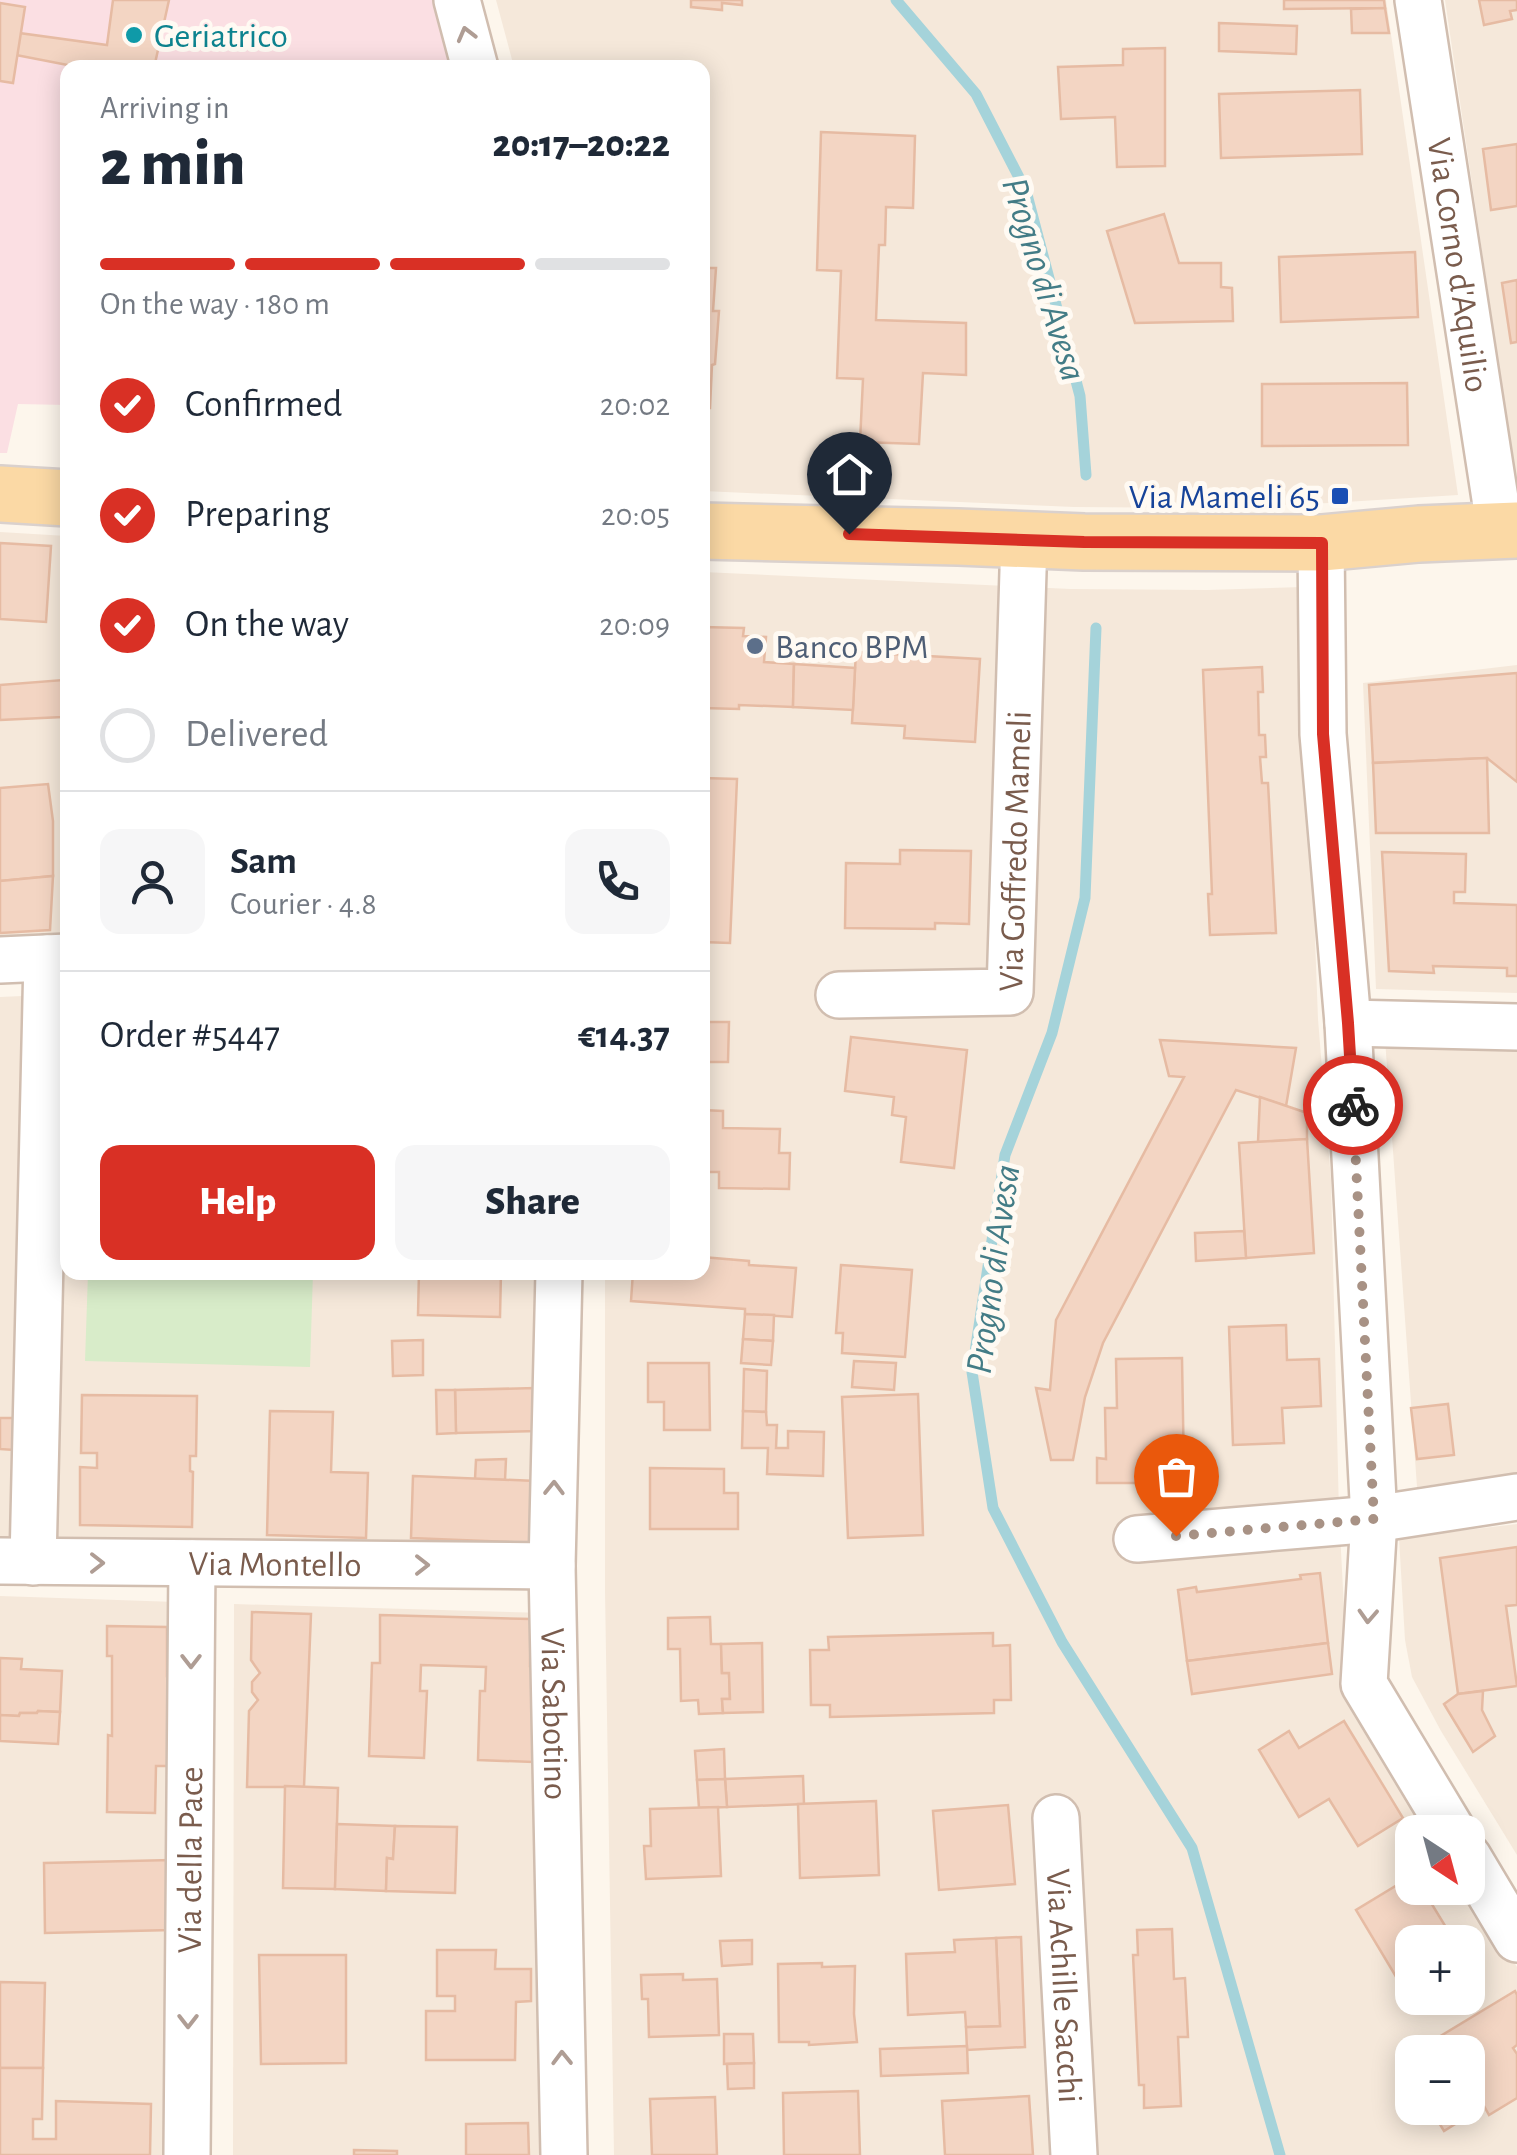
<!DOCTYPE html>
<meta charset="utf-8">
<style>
body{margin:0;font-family:"Alegreya Sans",sans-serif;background:#f6f6f7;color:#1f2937;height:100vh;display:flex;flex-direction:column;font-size:38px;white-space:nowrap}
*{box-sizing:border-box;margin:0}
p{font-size:32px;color:#747a83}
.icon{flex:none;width:55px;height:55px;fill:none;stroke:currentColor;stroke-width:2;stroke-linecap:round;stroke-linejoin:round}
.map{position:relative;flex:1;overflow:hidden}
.details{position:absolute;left:60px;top:60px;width:650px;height:1220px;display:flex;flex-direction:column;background:#fff;border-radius:20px;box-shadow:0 5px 25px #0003}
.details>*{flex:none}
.needle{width:65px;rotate:144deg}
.tools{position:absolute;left:1395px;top:1815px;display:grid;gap:20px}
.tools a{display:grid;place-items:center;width:90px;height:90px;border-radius:20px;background:#fff;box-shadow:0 5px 25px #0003;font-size:50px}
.pin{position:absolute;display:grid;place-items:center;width:85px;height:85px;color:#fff;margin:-102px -42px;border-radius:50% 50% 50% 0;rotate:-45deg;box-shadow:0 0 10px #0007}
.pin .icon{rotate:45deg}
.courier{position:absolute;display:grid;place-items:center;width:100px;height:100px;margin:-50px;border:8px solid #d93025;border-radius:50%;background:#fff;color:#222;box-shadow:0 2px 12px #0007}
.head em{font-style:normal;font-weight:800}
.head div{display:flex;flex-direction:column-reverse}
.head{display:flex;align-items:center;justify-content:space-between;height:170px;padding:0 40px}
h1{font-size:65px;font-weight:800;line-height:75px}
.bar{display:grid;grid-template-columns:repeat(4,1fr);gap:15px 10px;align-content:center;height:120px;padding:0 40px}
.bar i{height:12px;border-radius:8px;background:#e0e1e3}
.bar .active{background:#d93025}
.bar p{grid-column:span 4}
.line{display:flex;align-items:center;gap:25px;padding:0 40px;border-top:2px solid #e0e1e3}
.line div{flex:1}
.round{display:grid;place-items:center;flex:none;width:105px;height:105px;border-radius:20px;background:#f6f6f7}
ol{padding:0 40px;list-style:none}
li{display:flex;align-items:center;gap:30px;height:110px}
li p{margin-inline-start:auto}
li .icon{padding:10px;border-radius:50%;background:#d93025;color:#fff;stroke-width:4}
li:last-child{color:#747a83}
li i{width:55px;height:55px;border:5px solid #e0e1e3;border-radius:50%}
.action{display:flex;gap:20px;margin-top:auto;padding:20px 40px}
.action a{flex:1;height:115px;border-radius:20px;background:#d93025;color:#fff;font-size:40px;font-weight:800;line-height:115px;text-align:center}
.action a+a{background:#f6f6f7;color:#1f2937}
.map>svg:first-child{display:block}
.residential{fill:#f5e8da;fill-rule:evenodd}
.medical{fill:#fbdfe3}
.green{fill:#d8ecc9}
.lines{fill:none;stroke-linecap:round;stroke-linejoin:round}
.stream{stroke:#a5d3da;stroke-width:11}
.building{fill:#f3d5c3;stroke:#e6bba3;stroke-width:2.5}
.minor-casing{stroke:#d1beb0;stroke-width:50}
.major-casing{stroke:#dad1cd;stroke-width:60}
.minor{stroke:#fff;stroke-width:45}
.major{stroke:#fbd9a5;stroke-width:55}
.oneway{stroke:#af9d94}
.done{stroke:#a89285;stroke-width:10;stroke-dasharray:0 18}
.route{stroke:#d93025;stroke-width:12}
.culture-dot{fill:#0f9aa8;stroke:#fffaf3;stroke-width:4}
.transit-dot{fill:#1a4fb4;stroke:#fffaf3;stroke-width:4}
.service-dot{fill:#5c6f8a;stroke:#fffaf3;stroke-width:4}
.labels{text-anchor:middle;stroke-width:10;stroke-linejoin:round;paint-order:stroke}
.culture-label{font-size:35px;fill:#0d838f;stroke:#fffaf3;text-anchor:start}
.street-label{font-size:35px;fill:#7a5c4d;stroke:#fffaf3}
.transit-label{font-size:35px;fill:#164399;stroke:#fffaf3;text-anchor:end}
.service-label{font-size:35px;fill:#4e5e75;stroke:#fffaf3;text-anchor:start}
.water-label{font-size:38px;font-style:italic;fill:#437c86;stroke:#fffaf3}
</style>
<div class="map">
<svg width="1517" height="2155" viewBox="0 0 1517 2155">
<rect width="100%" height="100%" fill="#fdf6ec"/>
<!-- residential -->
<g class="residential">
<polygon points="496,0 1386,0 1458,495 1329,503 1205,508 1074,507 703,491 702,68 514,67"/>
<polygon points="1445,0 1517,0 1517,489"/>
<polygon points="0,532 67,536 63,933 0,936"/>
<path d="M703 572 1071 589 1207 590 1302 587 1318 1019 1331 1180 1339 1513 1346 1646 1434 1832H1412V1888L1468 1887 1517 1967V2155H614L605 1591V1273L702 1272ZM1412 1942H1468V1998H1412ZM1412 2052H1468V2108H1412Z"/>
<polygon points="1517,665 1517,993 1376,989 1363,683"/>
<polygon points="67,994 68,1272 546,1273 546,1555 0,1538 0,997"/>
<polygon points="1385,1039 1517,1045 1517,1473 1417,1487"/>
<polygon points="1517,1524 1517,1855 1441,1731 1412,1677 1405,1640 1399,1538"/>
<polygon points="0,1596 176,1602 174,2155 0,2155"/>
<polygon points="234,1604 546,1613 555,2155 233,2155"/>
</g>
<!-- medical -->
<polygon class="medical" points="0,0 438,0 457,67 68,68 67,405 18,404 7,453 0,453"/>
<!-- green -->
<polygon class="green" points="88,1273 313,1273 310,1367 85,1361"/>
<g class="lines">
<!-- stream -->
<g class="stream">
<polyline points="896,0 976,94 1026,191 1080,396 1086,475"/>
<polyline points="1096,628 1085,898 1052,1033 1005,1155 972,1372 993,1508 1062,1642 1192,1848 1280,2155"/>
</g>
</g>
<!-- building -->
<g class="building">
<polygon points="113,0 169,0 154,68 83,68 16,55 19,33 107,45"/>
<polygon points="691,0 742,0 742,5 722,3 722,10 691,7"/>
<polygon points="1284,0 1384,0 1385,8 1284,9"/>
<polygon points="1479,0 1517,0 1517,10 1510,11 1512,19 1484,25"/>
<polygon points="0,3 25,7 13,83 0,81"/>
<polygon points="1385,8 1389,33 1352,33 1351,9"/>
<polygon points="1219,23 1297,26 1296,54 1219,51"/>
<polygon points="1165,48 1165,166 1117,167 1115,117 1061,119 1058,67 1123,65 1123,49"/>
<polygon points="1360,90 1362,154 1221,158 1219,94"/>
<polygon points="821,132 915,136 913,208 886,207 885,245 879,245 876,320 966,323 966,375 923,373 919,444 860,442 863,379 837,378 841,271 817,270"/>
<polygon points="1517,144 1517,206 1491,210 1483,149"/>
<polygon points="1164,214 1179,263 1221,263 1221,287 1232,288 1233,321 1135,323 1107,231"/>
<polygon points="1415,252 1418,317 1281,322 1279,257"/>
<polygon points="702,268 716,268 713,311 719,311 715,364 712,365 710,408 702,408"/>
<polygon points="1517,280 1517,342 1511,343 1502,283"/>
<polygon points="1407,383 1408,445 1262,446 1262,384"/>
<polygon points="0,543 51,546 46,622 0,619"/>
<polygon points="702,627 744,628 743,636 766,637 764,662 794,664 793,707 739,705 739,709 702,708"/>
<polygon points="856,652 980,659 975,742 904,738 905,726 852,723"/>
<polygon points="794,664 855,668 853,710 793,707"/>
<polygon points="1262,667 1263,692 1258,692 1259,735 1265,735 1266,757 1260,757 1262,783 1268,783 1276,933 1210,935 1208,894 1212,894 1203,670"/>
<polygon points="1517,673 1517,782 1487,758 1373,763 1369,685"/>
<polygon points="63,680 62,717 0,720 0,685"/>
<polygon points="1487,758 1489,833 1376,833 1373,763"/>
<polygon points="702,778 737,779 730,943 702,942"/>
<polygon points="48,784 53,821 53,876 0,881 0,788"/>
<polygon points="900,850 971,851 969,924 935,923 935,929 845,928 846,863 900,864"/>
<polygon points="1382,852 1466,854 1465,892 1454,892 1454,903 1517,905 1517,976 1507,976 1507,968 1433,966 1434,973 1389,971"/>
<polygon points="53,876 50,930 0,933 0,881"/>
<polygon points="702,1022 729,1022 728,1062 702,1062"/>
<polygon points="851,1037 967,1050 954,1168 901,1162 906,1117 892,1115 894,1097 845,1091"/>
<polygon points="1160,1040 1296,1048 1286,1106 1236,1090 1103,1343 1085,1397 1073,1460 1051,1460 1036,1388 1050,1390 1056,1320 1184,1077 1169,1076"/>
<polygon points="1260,1097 1307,1113 1307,1139 1258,1142"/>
<polygon points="702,1110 723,1111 723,1128 780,1129 779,1153 790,1153 789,1189 719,1188 719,1172 702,1172"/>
<polygon points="1307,1139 1314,1253 1246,1258 1239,1143"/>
<polygon points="1244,1231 1246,1258 1196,1261 1195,1233"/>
<polygon points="702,1257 749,1261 749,1265 796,1268 792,1317 745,1314 745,1309 631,1301 633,1272 702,1272"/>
<polygon points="841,1265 912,1270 905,1357 842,1353 843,1333 836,1333"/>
<polygon points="419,1272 501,1272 500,1317 418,1315"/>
<polygon points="745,1314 774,1315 773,1341 743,1339"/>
<polygon points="1286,1325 1287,1360 1319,1359 1321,1406 1282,1408 1284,1443 1233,1445 1229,1327"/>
<polygon points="743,1339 773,1341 771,1365 741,1363"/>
<polygon points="423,1340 423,1375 393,1376 392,1341"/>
<polygon points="1182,1358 1184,1474 1148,1475 1148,1483 1097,1483 1097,1458 1106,1459 1105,1408 1117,1408 1116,1359"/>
<polygon points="854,1361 896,1363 894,1390 852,1387"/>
<polygon points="648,1363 709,1363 710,1430 664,1430 664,1402 648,1402"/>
<polygon points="744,1369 767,1371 766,1412 743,1411"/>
<polygon points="535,1388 537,1431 456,1433 455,1390"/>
<polygon points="436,1390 455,1390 456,1433 437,1434"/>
<polygon points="918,1394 923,1535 848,1538 842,1397"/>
<polygon points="82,1395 197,1396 196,1456 190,1456 190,1471 193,1472 192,1527 80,1525 80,1467 97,1468 97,1453 81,1453"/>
<polygon points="1448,1404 1454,1455 1417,1459 1411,1408"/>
<polygon points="270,1411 333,1412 331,1472 368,1473 366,1538 267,1535"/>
<polygon points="743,1411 766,1412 767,1425 777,1425 776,1448 788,1448 788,1431 824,1432 823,1476 767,1474 768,1448 742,1448"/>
<polygon points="0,1418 16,1418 14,1450 0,1449"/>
<polygon points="506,1459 505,1480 475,1479 476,1460"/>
<polygon points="650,1468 724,1469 724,1493 738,1493 738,1529 650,1529"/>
<polygon points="413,1476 536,1481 533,1543 411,1538"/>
<polygon points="1517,1547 1517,1605 1506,1606 1517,1686 1458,1694 1440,1558"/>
<polygon points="1320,1573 1328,1643 1187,1661 1178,1590 1196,1587 1197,1592 1301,1579 1300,1575"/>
<polygon points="252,1612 311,1614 304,1787 247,1787 249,1711 258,1700 252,1692 252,1682 260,1673 251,1660"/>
<polygon points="380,1615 531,1619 530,1666 536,1666 533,1762 478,1760 480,1691 485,1691 486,1667 421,1665 420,1691 427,1691 424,1758 369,1756 372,1663 380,1663"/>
<polygon points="710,1617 711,1644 721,1644 722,1673 729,1673 730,1699 722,1699 723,1713 699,1714 698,1700 681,1701 680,1649 668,1649 668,1618"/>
<polygon points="107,1626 167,1627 167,1676 172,1676 172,1766 156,1766 155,1813 107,1812 108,1735 112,1736 112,1656 107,1656"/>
<polygon points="993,1633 993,1646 1010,1645 1011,1700 994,1700 994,1713 830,1717 830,1705 811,1705 810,1650 829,1650 828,1637"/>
<polygon points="762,1643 763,1712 723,1713 722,1699 730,1699 729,1673 722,1673 721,1644"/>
<polygon points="1328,1643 1332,1674 1192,1694 1187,1661"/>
<polygon points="0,1658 22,1659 21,1669 62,1671 60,1712 38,1711 37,1713 20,1713 19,1716 0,1715"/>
<polygon points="1483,1691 1482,1710 1495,1736 1473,1752 1444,1704 1458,1694"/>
<polygon points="38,1711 60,1712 58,1744 0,1741 0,1715 19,1716 20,1713 37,1713"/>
<polygon points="1344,1721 1403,1818 1358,1846 1329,1799 1299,1817 1259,1750 1289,1731 1299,1748"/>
<polygon points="724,1749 725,1779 697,1780 695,1751"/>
<polygon points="803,1776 804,1804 727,1807 725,1779"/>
<polygon points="725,1779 727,1807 699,1808 697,1780"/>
<polygon points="285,1786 338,1788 335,1889 283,1888"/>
<polygon points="876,1801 879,1875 800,1878 798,1804"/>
<polygon points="1008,1805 1015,1884 939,1890 933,1811"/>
<polygon points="718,1807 721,1876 646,1879 644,1846 651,1846 650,1809"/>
<polygon points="337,1824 395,1826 393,1859 387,1858 386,1891 335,1889"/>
<polygon points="395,1826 457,1827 455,1893 386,1891 387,1858 393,1859"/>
<polygon points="171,1860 172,1930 45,1933 44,1863"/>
<polygon points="1412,1876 1412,1888 1422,1888 1455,1942 1412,1942 1412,1992 1407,1995 1356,1910"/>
<polygon points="1172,1929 1174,1979 1185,1978 1188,2037 1178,2037 1181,2106 1144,2108 1144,2085 1139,2085 1133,1955 1138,1955 1137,1930"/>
<polygon points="1021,1937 1025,2047 967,2050 966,2027 1000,2026 996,1938"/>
<polygon points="996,1938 1000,2026 966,2027 965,2012 908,2015 906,1954 955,1952 954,1940"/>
<polygon points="752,1940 752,1964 722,1966 720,1941"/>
<polygon points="437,1950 496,1950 495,1969 531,1969 531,2001 516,2002 515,2060 426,2060 426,2011 455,2011 455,1996 437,1996"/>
<polygon points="259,1955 346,1955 346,2063 261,2064"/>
<polygon points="822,1963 822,1967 855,1966 854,2014 857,2042 809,2045 809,2042 779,2042 778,1964"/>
<polygon points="683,1974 683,1980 717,1979 719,2035 649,2037 648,1999 642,1999 641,1975"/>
<polygon points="0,1982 45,1983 43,2068 0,2068"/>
<polygon points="1515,1991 1517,1995 1517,2045 1513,2048 1517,2054 1517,2098 1489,2115 1484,2106 1444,2131 1430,2108 1468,2108 1468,2052 1422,2052 1419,2049"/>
<polygon points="724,2034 753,2034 754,2063 724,2064"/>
<polygon points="967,2046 968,2073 881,2076 880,2049"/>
<polygon points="754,2063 754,2088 728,2089 727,2064"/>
<polygon points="0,2068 43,2068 42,2119 33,2119 33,2139 56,2139 56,2101 151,2104 150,2155 0,2155"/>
<polygon points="858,2091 860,2155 784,2155 783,2093"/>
<polygon points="1029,2096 1033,2155 945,2155 942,2101"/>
<polygon points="715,2097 717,2155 652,2155 650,2099"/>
<polygon points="528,2123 529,2155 466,2155 466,2124"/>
<polygon points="354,2150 397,2151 397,2155 354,2155"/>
</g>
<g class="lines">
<!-- minor casing -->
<g class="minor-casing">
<g id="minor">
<polyline points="457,0 475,68"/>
<path id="s1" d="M1418 0 1500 531"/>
<polyline points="1321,543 1323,734 1348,1023 1374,1519 1364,1684 1453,1832"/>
<polyline points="0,960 68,957"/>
<path id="s2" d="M839 995 1010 992 1024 539"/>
<polyline points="1348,1023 1517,1027"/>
<path id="s3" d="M559 1272 552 1566 564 2155"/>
<polyline points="1137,1539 1374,1519 1517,1497"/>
<path id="s4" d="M0 1561 552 1566"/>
<polyline points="33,1562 47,958"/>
<path id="s5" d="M1056 1818 1074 2155"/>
<polyline points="1468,1857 1517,1939"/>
<path id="s6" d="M187 2155 192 1563"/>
</g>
</g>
<!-- major casing -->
<g class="major-casing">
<g id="major">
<polyline points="0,494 68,498"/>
<polyline points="702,531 958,537 1084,542 1321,543 1419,534 1517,530"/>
</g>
</g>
<!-- minor -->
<use href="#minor" class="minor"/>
<!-- major -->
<use href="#major" class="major"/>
</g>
<!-- one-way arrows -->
<defs><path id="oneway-chevron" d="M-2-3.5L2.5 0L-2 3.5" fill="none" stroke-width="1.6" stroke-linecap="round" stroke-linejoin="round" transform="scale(2.5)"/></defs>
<g class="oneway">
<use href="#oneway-chevron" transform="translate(466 34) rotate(-105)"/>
<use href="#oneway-chevron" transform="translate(554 1488) rotate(-89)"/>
<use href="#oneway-chevron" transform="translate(97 1563)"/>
<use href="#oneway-chevron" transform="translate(422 1565)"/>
<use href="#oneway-chevron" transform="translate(1368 1616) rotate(93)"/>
<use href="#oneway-chevron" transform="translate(191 1661) rotate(90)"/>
<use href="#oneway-chevron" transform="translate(188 2021) rotate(90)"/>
<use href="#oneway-chevron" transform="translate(562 2058) rotate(-91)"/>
</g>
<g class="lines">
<!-- done -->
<polyline class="done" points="1176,1536 1374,1519 1353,1105"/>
<!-- route -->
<polyline class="route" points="849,534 1084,542 1322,543 1323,734 1348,1023 1353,1105"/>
</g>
<!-- markers -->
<circle class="culture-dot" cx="134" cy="35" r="10"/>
<rect class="transit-dot" x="1330" y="486" width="20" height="20" rx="5"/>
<circle class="service-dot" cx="755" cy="646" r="10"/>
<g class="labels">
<!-- culture labels -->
<g class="culture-label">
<text x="154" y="47">Geriatrico</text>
</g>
<!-- street labels -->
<g class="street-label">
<text dy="12" stroke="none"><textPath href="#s1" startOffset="268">Via Corno d'Aquilio</textPath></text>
<text dy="12" stroke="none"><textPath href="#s2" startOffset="312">Via Goffredo Mameli</textPath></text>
<text dy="12" stroke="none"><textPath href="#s4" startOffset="275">Via Montello</textPath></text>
<text dy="12" stroke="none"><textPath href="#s3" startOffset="442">Via Sabotino</textPath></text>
<text dy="12" stroke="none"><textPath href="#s6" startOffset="295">Via della Pace</textPath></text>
<text dy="12" stroke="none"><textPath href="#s5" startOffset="168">Via Achille Sacchi</textPath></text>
</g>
<!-- transit labels -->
<g class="transit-label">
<text x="1320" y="508">Via Mameli 65</text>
</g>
<!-- service labels -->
<g class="service-label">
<text x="775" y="658">Banco BPM</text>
</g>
<!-- water labels -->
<g class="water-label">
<text transform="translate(1045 279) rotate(73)" y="13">Progno di Avesa</text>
<text transform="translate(992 1269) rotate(-82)" y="13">Progno di Avesa</text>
</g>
</g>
</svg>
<div class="tools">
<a><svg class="needle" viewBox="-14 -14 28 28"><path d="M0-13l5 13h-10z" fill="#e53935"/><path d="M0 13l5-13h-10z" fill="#747a83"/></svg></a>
<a>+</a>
<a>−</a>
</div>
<div class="pin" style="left:1176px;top:1536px;background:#ea580c"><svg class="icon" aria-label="bag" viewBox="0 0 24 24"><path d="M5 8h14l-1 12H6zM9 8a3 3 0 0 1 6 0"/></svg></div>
<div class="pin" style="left:849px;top:534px;background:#1f2937"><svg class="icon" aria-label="home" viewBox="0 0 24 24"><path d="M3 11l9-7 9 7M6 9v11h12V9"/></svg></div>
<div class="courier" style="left:1353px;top:1105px"><svg class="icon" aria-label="bike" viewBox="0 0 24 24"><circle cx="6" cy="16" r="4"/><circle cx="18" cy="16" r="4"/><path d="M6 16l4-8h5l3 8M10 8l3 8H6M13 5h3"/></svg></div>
<section class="details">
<div class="head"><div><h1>2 min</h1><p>Arriving in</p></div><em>20:17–20:22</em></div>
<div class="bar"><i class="active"></i><i class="active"></i><i class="active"></i><i></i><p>On the way · 180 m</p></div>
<ol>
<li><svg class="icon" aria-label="check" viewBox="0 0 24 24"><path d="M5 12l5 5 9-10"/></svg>Confirmed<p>20:02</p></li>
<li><svg class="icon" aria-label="check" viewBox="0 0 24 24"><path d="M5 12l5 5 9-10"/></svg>Preparing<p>20:05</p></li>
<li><svg class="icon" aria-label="check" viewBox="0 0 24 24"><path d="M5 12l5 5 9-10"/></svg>On the way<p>20:09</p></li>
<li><i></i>Delivered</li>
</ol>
<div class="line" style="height:180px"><a class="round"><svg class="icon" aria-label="person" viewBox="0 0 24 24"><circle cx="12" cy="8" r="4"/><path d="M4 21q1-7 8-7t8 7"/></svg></a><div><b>Sam</b><p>Courier · 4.8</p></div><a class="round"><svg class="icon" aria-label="phone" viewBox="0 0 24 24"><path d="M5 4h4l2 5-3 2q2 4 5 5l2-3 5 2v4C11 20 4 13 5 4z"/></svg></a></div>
<div class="line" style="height:130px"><div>Order #5447</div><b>€14.37</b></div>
<div class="action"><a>Help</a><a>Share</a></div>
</section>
</div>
